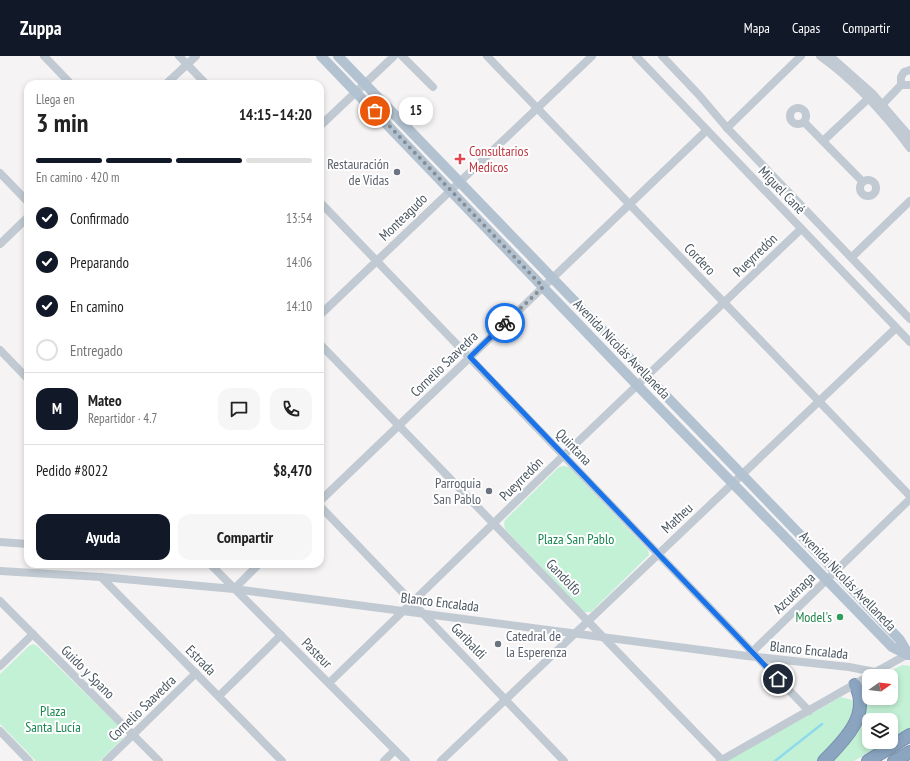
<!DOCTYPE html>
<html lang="es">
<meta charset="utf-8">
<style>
body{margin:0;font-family:"PT Sans Narrow",sans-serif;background:#f6f6f6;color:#222;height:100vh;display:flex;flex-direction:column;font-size:15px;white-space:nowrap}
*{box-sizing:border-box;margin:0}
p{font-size:13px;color:#767676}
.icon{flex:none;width:22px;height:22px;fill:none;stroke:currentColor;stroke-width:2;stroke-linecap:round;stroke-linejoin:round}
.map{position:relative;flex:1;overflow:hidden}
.details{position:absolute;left:24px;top:24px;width:300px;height:488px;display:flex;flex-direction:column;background:#fff;border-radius:12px;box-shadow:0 2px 6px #0003}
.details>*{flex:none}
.needle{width:26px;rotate:76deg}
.fabs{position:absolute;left:862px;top:613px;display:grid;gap:8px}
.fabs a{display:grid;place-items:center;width:36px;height:36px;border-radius:8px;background:#fff;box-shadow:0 2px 6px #0003;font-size:20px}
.pin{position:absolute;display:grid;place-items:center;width:34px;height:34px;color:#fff;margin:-17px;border:2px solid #fff;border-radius:50%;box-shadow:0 1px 4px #0007}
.courier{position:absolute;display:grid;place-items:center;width:40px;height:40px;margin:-20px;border:3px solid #1a73e8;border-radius:50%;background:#fff;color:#222;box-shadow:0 1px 5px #0007}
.bubble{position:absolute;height:28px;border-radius:12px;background:#fff;box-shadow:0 2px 6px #0003;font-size:13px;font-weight:800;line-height:28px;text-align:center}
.summary em{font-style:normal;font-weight:800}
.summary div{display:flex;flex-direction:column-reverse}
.summary{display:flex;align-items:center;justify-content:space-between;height:68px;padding:0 12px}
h1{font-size:26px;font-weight:800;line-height:30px}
.bar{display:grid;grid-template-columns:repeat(4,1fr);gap:6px 4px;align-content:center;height:48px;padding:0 12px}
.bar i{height:5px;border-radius:3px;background:#e0e0e0}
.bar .selected{background:#111827}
.bar p{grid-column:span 4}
.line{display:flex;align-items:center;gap:10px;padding:0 12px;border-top:1px solid #e0e0e0}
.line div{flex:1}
.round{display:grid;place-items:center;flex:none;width:42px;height:42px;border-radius:12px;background:#f6f6f6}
ol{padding:0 12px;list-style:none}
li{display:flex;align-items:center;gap:12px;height:44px}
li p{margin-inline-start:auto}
li .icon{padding:4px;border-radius:50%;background:#111827;color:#fff;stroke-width:4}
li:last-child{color:#767676}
li i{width:22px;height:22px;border:2px solid #e0e0e0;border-radius:50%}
.action{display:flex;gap:8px;margin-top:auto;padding:8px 12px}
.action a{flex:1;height:46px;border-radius:12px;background:#111827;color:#fff;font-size:16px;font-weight:800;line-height:46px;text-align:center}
.action a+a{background:#f6f6f6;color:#222}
header{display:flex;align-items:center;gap:24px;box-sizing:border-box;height:56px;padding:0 20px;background:#111827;color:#fff}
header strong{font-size:19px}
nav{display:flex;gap:22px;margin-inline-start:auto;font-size:14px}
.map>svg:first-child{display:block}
.green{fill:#c3f1d5}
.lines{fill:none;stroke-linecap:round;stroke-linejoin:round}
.stream{stroke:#90daee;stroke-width:2.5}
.highway-casing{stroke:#7690ad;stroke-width:14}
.minor{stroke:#c1cad2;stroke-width:8}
.major{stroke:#b3c2d1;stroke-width:10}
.highway{stroke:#8ba5c1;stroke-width:12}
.done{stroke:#868d94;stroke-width:4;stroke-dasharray:0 7.2}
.route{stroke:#1a73e8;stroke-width:5}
.health-dot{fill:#e0444e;stroke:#fff;stroke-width:1.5}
.worship-dot{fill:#6b7280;stroke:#fff;stroke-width:1.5}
.leisure-dot{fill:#2e9e5b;stroke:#fff;stroke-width:1.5}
.labels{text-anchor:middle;stroke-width:4;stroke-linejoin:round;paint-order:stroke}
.health-label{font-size:14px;fill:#be3a42;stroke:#fff;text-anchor:start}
.worship-label{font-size:14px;fill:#5b616d;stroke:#fff;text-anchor:end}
.street-label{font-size:14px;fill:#4a5661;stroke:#fff}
.park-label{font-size:14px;fill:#17864f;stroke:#fff}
.leisure-label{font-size:14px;fill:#27864d;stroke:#fff;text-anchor:end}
</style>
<header>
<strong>Zuppa</strong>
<nav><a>Mapa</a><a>Capas</a><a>Compartir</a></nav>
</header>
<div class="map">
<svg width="910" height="705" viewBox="0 0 910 705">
<rect width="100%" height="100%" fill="#f5f3f3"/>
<!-- green -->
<g class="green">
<polygon points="564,410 569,411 648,494 649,499 591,556 584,556 505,473 504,468 505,464 559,411"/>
<polygon points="33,588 37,590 123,674 124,678 122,683 100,705 36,705 0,668 0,618 29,590"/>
<polygon points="902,609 910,610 910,672 891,683 891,664 869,664 869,686 886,686 854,705 828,705 864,640 869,629 869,642 891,642 891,620 882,620"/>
<path d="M841 641 852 644C861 662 831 694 818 705H726Z"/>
</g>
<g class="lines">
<!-- stream -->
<polyline class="stream" points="775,705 822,668"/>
<!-- highway casing -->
<g class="highway-casing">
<g id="highway">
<path d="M824 705C843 686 872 658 855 629"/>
<polyline points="868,705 910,679"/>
<polyline points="894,705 910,696"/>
</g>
</g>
<!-- minor -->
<g class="minor">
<polyline points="44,0 71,28"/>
<polyline points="179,0 206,28"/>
<polyline points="402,0 433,31"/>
<polyline points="487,0 910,440"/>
<polyline points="636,0 910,286"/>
<polyline points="662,0 699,39 727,72 910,263"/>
<path d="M820 0C855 25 884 57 910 92"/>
<polyline points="830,0 873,38 910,81"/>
<polyline points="166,28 196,0"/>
<polyline points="901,29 910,29"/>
<circle cx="798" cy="60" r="8"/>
<polyline points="879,52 901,29 901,21 904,16 910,14"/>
<polyline points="804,66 863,126"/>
<polyline points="320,70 394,0"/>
<polyline points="727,72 801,0"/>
<polyline points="823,85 871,40"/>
<polyline points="0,117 28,146"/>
<circle cx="868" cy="132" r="8"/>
<polyline points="320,146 809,655"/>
<polyline points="0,188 28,161"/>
<polyline points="852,201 910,145"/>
<polyline points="320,259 592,0"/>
<polyline points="320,288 722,704"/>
<polyline points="0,294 28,323"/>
<polyline points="320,445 707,74"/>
<polyline points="320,450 564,705"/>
<polyline points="0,486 28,488"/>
<polyline points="210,508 406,705"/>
<polyline points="0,515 101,521 234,533 747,600 849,611 875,616"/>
<polyline points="101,521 282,705"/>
<polyline points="234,533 259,508"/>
<polyline points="0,545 159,705"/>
<polyline points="750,598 910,443"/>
<polyline points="0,610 33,578"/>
<polyline points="872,618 910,597"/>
<polyline points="329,627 564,399 801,173"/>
<polyline points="219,640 281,579"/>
<polyline points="0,675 29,705"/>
<polyline points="106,705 196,617"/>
<polyline points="384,705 395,694"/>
<polyline points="441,705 896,272"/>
<polyline points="720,705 869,620"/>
</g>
<!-- major -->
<g class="major">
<polyline points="321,0 637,329 892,591 908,599"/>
<polyline points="338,0 836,516 900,584 909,599"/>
</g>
<!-- highway -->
<use href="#highway" class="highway"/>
</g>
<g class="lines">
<!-- done -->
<polyline class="done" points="375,55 543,231 505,267"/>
<!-- route -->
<polyline class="route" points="505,267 470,301 778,623"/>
</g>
<!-- markers -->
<path class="health-dot" d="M458 97h4v4h4v4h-4v4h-4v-4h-4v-4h4z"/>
<g class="worship-dot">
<circle cx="397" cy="116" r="4"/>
<circle cx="489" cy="435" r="4"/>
<circle cx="498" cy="588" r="4"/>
</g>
<circle class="leisure-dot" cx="840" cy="561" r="4"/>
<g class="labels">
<!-- health labels -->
<g class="health-label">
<text x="469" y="100">Consultarios<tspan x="469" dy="16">Medicos</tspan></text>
</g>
<!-- worship labels -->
<g class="worship-label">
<text x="389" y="113">Restauración<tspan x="389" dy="16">de Vidas</tspan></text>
<text x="481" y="432">Parroquia<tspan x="481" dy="16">San Pablo</tspan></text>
<text x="506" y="585" text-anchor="start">Catedral de<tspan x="506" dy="16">la Esperenza</tspan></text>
</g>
<!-- street labels -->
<g class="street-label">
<text transform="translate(782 134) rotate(46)" y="5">Miguel Cané</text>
<text transform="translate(403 161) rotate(-44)" y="5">Monteagudo</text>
<text transform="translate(755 199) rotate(-44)" y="5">Pueyrredón</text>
<text transform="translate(700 203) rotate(46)" y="5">Cordero</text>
<text transform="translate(622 293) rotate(46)" y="5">Avenida Nicolás Avellaneda</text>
<text transform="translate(444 308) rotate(-44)" y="5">Cornelio Saavedra</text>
<text transform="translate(574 391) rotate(46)" y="5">Quintana</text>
<text transform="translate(521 423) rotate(-45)" y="5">Pueyrredón</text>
<text transform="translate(677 462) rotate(-43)" y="5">Matheu</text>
<text transform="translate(564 521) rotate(46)" y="5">Gandolfo</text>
<text transform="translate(848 525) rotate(46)" y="5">Avenida Nicolás Avellaneda</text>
<text transform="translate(794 537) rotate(-44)" y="5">Azcuénaga</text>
<text transform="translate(440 546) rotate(7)" y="5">Blanco Encalada</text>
<text transform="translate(469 585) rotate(46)" y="5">Garibaldi</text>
<text transform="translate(809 594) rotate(6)" y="5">Blanco Encalada</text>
<text transform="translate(317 597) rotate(45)" y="5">Pasteur</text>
<text transform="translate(201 604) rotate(45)" y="5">Estrada</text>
<text transform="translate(88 616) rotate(45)" y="5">Guido y Spano</text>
<text transform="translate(142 652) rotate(-44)" y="5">Cornelio Saavedra</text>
</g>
<!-- park labels -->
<g class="park-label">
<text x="576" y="488">Plaza San Pablo</text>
<text x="53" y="660">Plaza<tspan x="53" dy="16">Santa Lucía</tspan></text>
</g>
<!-- leisure labels -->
<g class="leisure-label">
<text x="832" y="566">Model's</text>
</g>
</g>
</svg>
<div class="fabs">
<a><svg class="needle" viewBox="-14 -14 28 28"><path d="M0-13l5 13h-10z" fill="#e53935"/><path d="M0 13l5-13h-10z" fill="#767676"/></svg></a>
<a><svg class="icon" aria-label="layers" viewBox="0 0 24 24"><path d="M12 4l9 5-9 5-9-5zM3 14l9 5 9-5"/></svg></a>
</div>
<div class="pin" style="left:375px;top:55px;background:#ea580c"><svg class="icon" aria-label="bag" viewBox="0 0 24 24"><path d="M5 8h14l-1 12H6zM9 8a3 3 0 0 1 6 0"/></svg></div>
<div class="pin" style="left:778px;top:623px;background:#1f2937"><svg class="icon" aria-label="home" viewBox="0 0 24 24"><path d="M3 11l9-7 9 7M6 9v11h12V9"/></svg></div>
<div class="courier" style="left:505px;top:267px"><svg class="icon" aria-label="bike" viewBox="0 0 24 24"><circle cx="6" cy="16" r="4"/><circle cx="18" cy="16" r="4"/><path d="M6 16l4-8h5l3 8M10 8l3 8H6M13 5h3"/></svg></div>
<div class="bubble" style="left:399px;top:41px;width:34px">15</div>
<section class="details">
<div class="summary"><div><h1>3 min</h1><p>Llega en</p></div><em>14:15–14:20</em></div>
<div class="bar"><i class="selected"></i><i class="selected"></i><i class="selected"></i><i></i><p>En camino · 420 m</p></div>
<ol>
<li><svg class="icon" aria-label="check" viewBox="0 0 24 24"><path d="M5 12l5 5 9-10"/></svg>Confirmado<p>13:54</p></li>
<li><svg class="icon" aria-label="check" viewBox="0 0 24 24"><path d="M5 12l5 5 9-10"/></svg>Preparando<p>14:06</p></li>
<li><svg class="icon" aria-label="check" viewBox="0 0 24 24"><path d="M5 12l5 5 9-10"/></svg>En camino<p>14:10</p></li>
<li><i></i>Entregado</li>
</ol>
<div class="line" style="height:72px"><b class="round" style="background:#111827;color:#fff">M</b><div><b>Mateo</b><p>Repartidor · 4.7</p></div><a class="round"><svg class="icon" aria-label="chat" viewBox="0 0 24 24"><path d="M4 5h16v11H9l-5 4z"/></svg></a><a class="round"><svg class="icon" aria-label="phone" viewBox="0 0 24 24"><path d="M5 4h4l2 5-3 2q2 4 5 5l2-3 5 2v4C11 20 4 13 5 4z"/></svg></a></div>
<div class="line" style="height:52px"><div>Pedido #8022</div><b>$8,470</b></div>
<div class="action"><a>Ayuda</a><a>Compartir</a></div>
</section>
</div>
